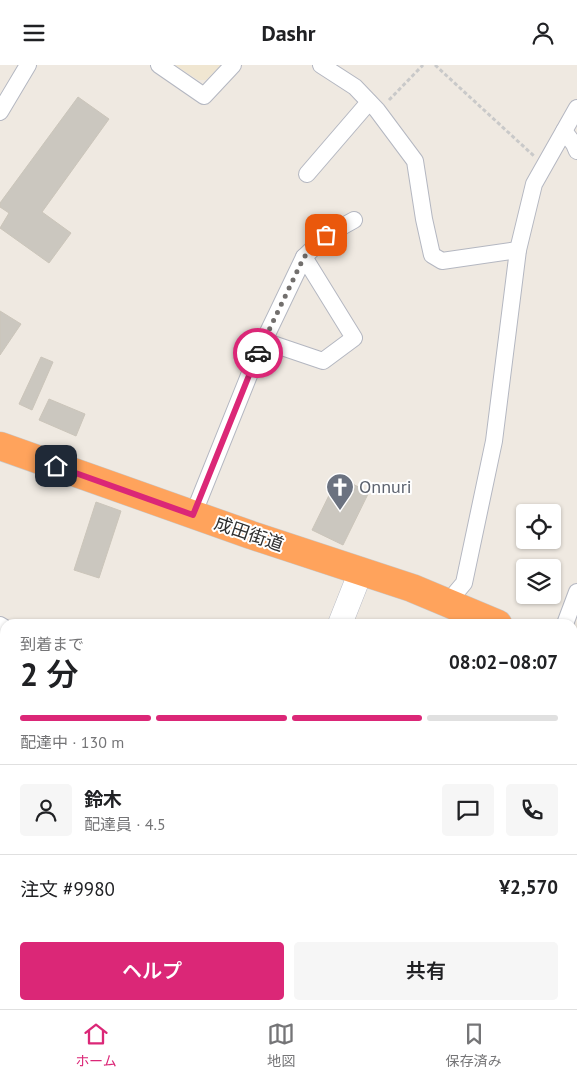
<!DOCTYPE html>
<html lang="ja">
<meta charset="utf-8">
<style>
body{margin:0;font-family:"PT Sans","Noto Sans JP",sans-serif;background:#f6f6f6;color:#202124;height:100vh;display:flex;flex-direction:column;font-size:19px;white-space:nowrap}
*{box-sizing:border-box;margin:0}
p{font-size:16px;color:#757577}
.icon{flex:none;width:28px;height:28px;fill:none;stroke:currentColor;stroke-width:2;stroke-linecap:round;stroke-linejoin:round}
.map{position:relative;flex:1;overflow:hidden}
.drawer{position:absolute;left:0px;top:554px;width:578px;height:391px;display:flex;flex-direction:column;background:#fff;border-radius:15px 15px 0 0;box-shadow:0 1px 4px #0004}
.drawer>*{flex:none}
.controls{position:absolute;left:516px;top:439px;display:grid;gap:10px}
.controls a{display:grid;place-items:center;width:45px;height:45px;border-radius:5px;background:#fff;box-shadow:0 1px 4px #0004;font-size:25px}
.pin{position:absolute;display:grid;place-items:center;width:42px;height:42px;color:#fff;margin:-21px;border-radius:10px;box-shadow:0 2px 8px #0006}
.courier{position:absolute;display:grid;place-items:center;width:50px;height:50px;margin:-25px;border:4px solid #db2777;border-radius:50%;background:#fff;color:#222;box-shadow:0 1px 6px #0007}
.overview em{font-style:normal;font-weight:600}
.overview div{display:flex;flex-direction:column-reverse}
.overview{display:flex;align-items:center;justify-content:space-between;height:85px;padding:0 20px}
h1{font-size:32px;font-weight:600;line-height:38px}
.bar{display:grid;grid-template-columns:repeat(4,1fr);gap:8px 5px;align-content:center;height:60px;padding:0 20px}
.bar i{height:6px;border-radius:4px;background:#e0e0e0}
.bar .selected{background:#db2777}
.bar p{grid-column:span 4}
.line{display:flex;align-items:center;gap:12px;padding:0 20px;border-top:1px solid #e0e0e0}
.line div{flex:1}
.round{display:grid;place-items:center;flex:none;width:52px;height:52px;border-radius:5px;background:#f6f6f6}
.action{display:flex;gap:10px;margin-top:auto;padding:10px 20px}
.action a{flex:1;height:58px;border-radius:5px;background:#db2777;color:#fff;font-size:20px;font-weight:600;line-height:58px;text-align:center}
.action a+a{background:#f6f6f6;color:#202124}
header{display:flex;justify-content:space-between;align-items:center;height:65px;padding:0 20px;background:#fff;font-size:22px;font-weight:600}
.tab-bar{display:flex;justify-content:space-around;align-items:center;height:70px;border-top:1px solid #e0e0e0;background:#fff;font-size:14px;color:#757577}
.tab-bar a{display:grid;justify-items:center;gap:2px}
.tab-bar .selected{color:#db2777}
.map>svg:first-child{display:block}
.education{fill:#f0e6d1}
.building{fill:#cbc7bf;stroke:#cbc5ba}
.lines{fill:none;stroke-linecap:round;stroke-linejoin:round}
.lane-casing{stroke:#b4b7c1;stroke-width:10}
.street-casing{stroke:#b4b7c1;stroke-width:18}
.secondary-casing{stroke:#b4b7c1;stroke-width:25}
.highway-casing{stroke:#c9c9c9;stroke-width:29}
.path{stroke:#c9c9c9;stroke-width:3;stroke-dasharray:4 2.5;stroke-linecap:butt}
.lane{stroke:#fff;stroke-width:9}
.street{stroke:#fff;stroke-width:16}
.secondary{stroke:#fff;stroke-width:24}
.highway{stroke:#ffa35c;stroke-width:28}
.done{stroke:#726f6d;stroke-width:5;stroke-dasharray:0 9}
.route{stroke:#db2777;stroke-width:6}
.labels{text-anchor:middle;stroke-width:4;stroke-linejoin:round;paint-order:stroke}
.worship-label{font-size:18px;fill:#5b616d;stroke:#fff;text-anchor:start}
.street-label{font-size:18px;fill:#2e2e2e;stroke:#fff}
</style>
<header><svg class="icon" aria-label="menu" viewBox="0 0 24 24"><path d="M4 6h16M4 12h16M4 18h16"/></svg>Dashr<svg class="icon" aria-label="person" viewBox="0 0 24 24"><circle cx="12" cy="8" r="4"/><path d="M4 21q1-7 8-7t8 7"/></svg></header>
<div class="map">
<svg width="577" height="944" viewBox="0 0 577 944">
<rect width="100%" height="100%" fill="#efe9e1"/>
<!-- education -->
<polygon class="education" points="175,0 221,0 206,15 198,15"/>
<!-- building -->
<g class="building">
<polygon points="78,32 109,54 42,147 71,168 49,198 0,163 9,148 0,142 0,138"/>
<polygon points="0,246 21,259 0,290"/>
<polygon points="41,292 53,297 32,345 19,339"/>
<polygon points="49,334 85,349 76,371 39,355"/>
<polygon points="338,412 369,427 343,480 312,465"/>
<polygon points="96,437 121,446 99,513 74,505"/>
<polygon points="325,940 337,940 340,944 319,944"/>
</g>
<g class="lines">
<!-- lane casing -->
<g class="lane-casing">
<polyline id="lane" points="0,695 2,692"/>
</g>
<!-- street casing -->
<g class="street-casing">
<g id="street">
<polyline points="159,0 204,31 233,0"/>
<polyline points="321,0 355,22 377,45 415,96 424,154 432,190 442,196 518,185"/>
<polyline points="0,47 28,0"/>
<polyline points="564,66 574,79 577,86"/>
<polyline points="307,109 369,37"/>
<polyline points="264,276 323,296 354,273 304,192"/>
<polyline points="193,450 258,288 304,192 327,170 354,155"/>
<polyline points="448,537 464,518 494,376 518,185 534,119 577,43"/>
<polyline points="565,559 577,527"/>
<polyline points="0,560 5,563"/>
<polyline points="0,603 5,591"/>
<polyline points="0,878 5,871"/>
<polyline points="0,943 2,944"/>
<polyline points="74,944 77,940"/>
<polyline points="272,944 276,940"/>
</g>
</g>
<!-- secondary casing -->
<g class="secondary-casing">
<g id="secondary">
<polyline points="340,559 361,506"/>
<polyline points="407,940 409,944"/>
</g>
</g>
<!-- highway casing -->
<g class="highway-casing">
<g id="highway">
<polyline points="0,381 251,470 412,523 498,559"/>
<polyline points="572,591 577,593"/>
</g>
</g>
<!-- path -->
<g class="path">
<polyline points="435,0 534,91"/>
<polyline points="389,35 423,0"/>
</g>
<!-- lane -->
<use href="#lane" class="lane"/>
<!-- street -->
<use href="#street" class="street"/>
<!-- secondary -->
<use href="#secondary" class="secondary"/>
<!-- highway -->
<use href="#highway" class="highway"/>
</g>
<g class="lines">
<!-- done -->
<polyline class="done" points="258,288 304,192 326,170"/>
<!-- route -->
<polyline class="route" points="56,401 193,450 258,288"/>
</g>
<!-- icons -->
<defs>
<g id="church-pin" transform="scale(1.4375)"><path d="M0 17L-7.5 6A9.5 9.5 0 1 1 7.5 6Z" fill="#6b7280" stroke="#fff"/><path d="M-1.2-6h2.4v3.5h3.3v2.4h-3.3V6h-2.4V-.1h-3.3v-2.4h3.3Z" fill="#fff"/></g>
</defs>
<g fill-rule="evenodd">
<use href="#church-pin" x="340" y="422"/>
</g>
<g class="labels">
<!-- worship labels -->
<g class="worship-label">
<text x="359" y="428">Onnuri</text>
</g>
<!-- street labels -->
<g class="street-label">
<text transform="translate(249 469) rotate(19)" y="6">成田街道</text>
</g>
</g>
</svg>
<div class="controls">
<a><svg class="icon" aria-label="locate" viewBox="0 0 24 24"><circle cx="12" cy="12" r="6"/><path d="M12 2v4M12 18v4M2 12h4M18 12h4"/></svg></a>
<a><svg class="icon" aria-label="layers" viewBox="0 0 24 24"><path d="M12 4l9 5-9 5-9-5zM3 14l9 5 9-5"/></svg></a>
</div>
<div class="pin" style="left:326px;top:170px;background:#ea580c"><svg class="icon" aria-label="bag" viewBox="0 0 24 24"><path d="M5 8h14l-1 12H6zM9 8a3 3 0 0 1 6 0"/></svg></div>
<div class="pin" style="left:56px;top:401px;background:#1f2937"><svg class="icon" aria-label="home" viewBox="0 0 24 24"><path d="M3 11l9-7 9 7M6 9v11h12V9"/></svg></div>
<div class="courier" style="left:258px;top:288px"><svg class="icon" aria-label="car" viewBox="0 0 24 24"><path d="M5 17H2v-5l4-1 3-4h7l3 4 3 1v5h-3M9 17h6M6 11h13"/><circle cx="7" cy="17" r="2"/><circle cx="17" cy="17" r="2"/></svg></div>
<section class="drawer">
<div class="overview"><div><h1>2 分</h1><p>到着まで</p></div><em>08:02–08:07</em></div>
<div class="bar"><i class="selected"></i><i class="selected"></i><i class="selected"></i><i></i><p>配達中 · 130 m</p></div>
<div class="line" style="height:90px"><a class="round"><svg class="icon" aria-label="person" viewBox="0 0 24 24"><circle cx="12" cy="8" r="4"/><path d="M4 21q1-7 8-7t8 7"/></svg></a><div><b>鈴木</b><p>配達員 · 4.5</p></div><a class="round"><svg class="icon" aria-label="chat" viewBox="0 0 24 24"><path d="M4 5h16v11H9l-5 4z"/></svg></a><a class="round"><svg class="icon" aria-label="phone" viewBox="0 0 24 24"><path d="M5 4h4l2 5-3 2q2 4 5 5l2-3 5 2v4C11 20 4 13 5 4z"/></svg></a></div>
<div class="line" style="height:65px"><div>注文 #9980</div><b>¥2,570</b></div>
<div class="action"><a>ヘルプ</a><a>共有</a></div>
</section>
</div>
<nav class="tab-bar">
<a class="selected"><svg class="icon" aria-label="home" viewBox="0 0 24 24"><path d="M3 11l9-7 9 7M6 9v11h12V9"/></svg>ホーム</a>
<a><svg class="icon" aria-label="map" viewBox="0 0 24 24"><path d="M3 6l6-2 6 2 6-2v14l-6 2-6-2-6 2zM9 4v14M15 6v14"/></svg>地図</a>
<a><svg class="icon" aria-label="saved" viewBox="0 0 24 24"><path d="M7 4h10v16l-5-4-5 4z"/></svg>保存済み</a>
</nav>
